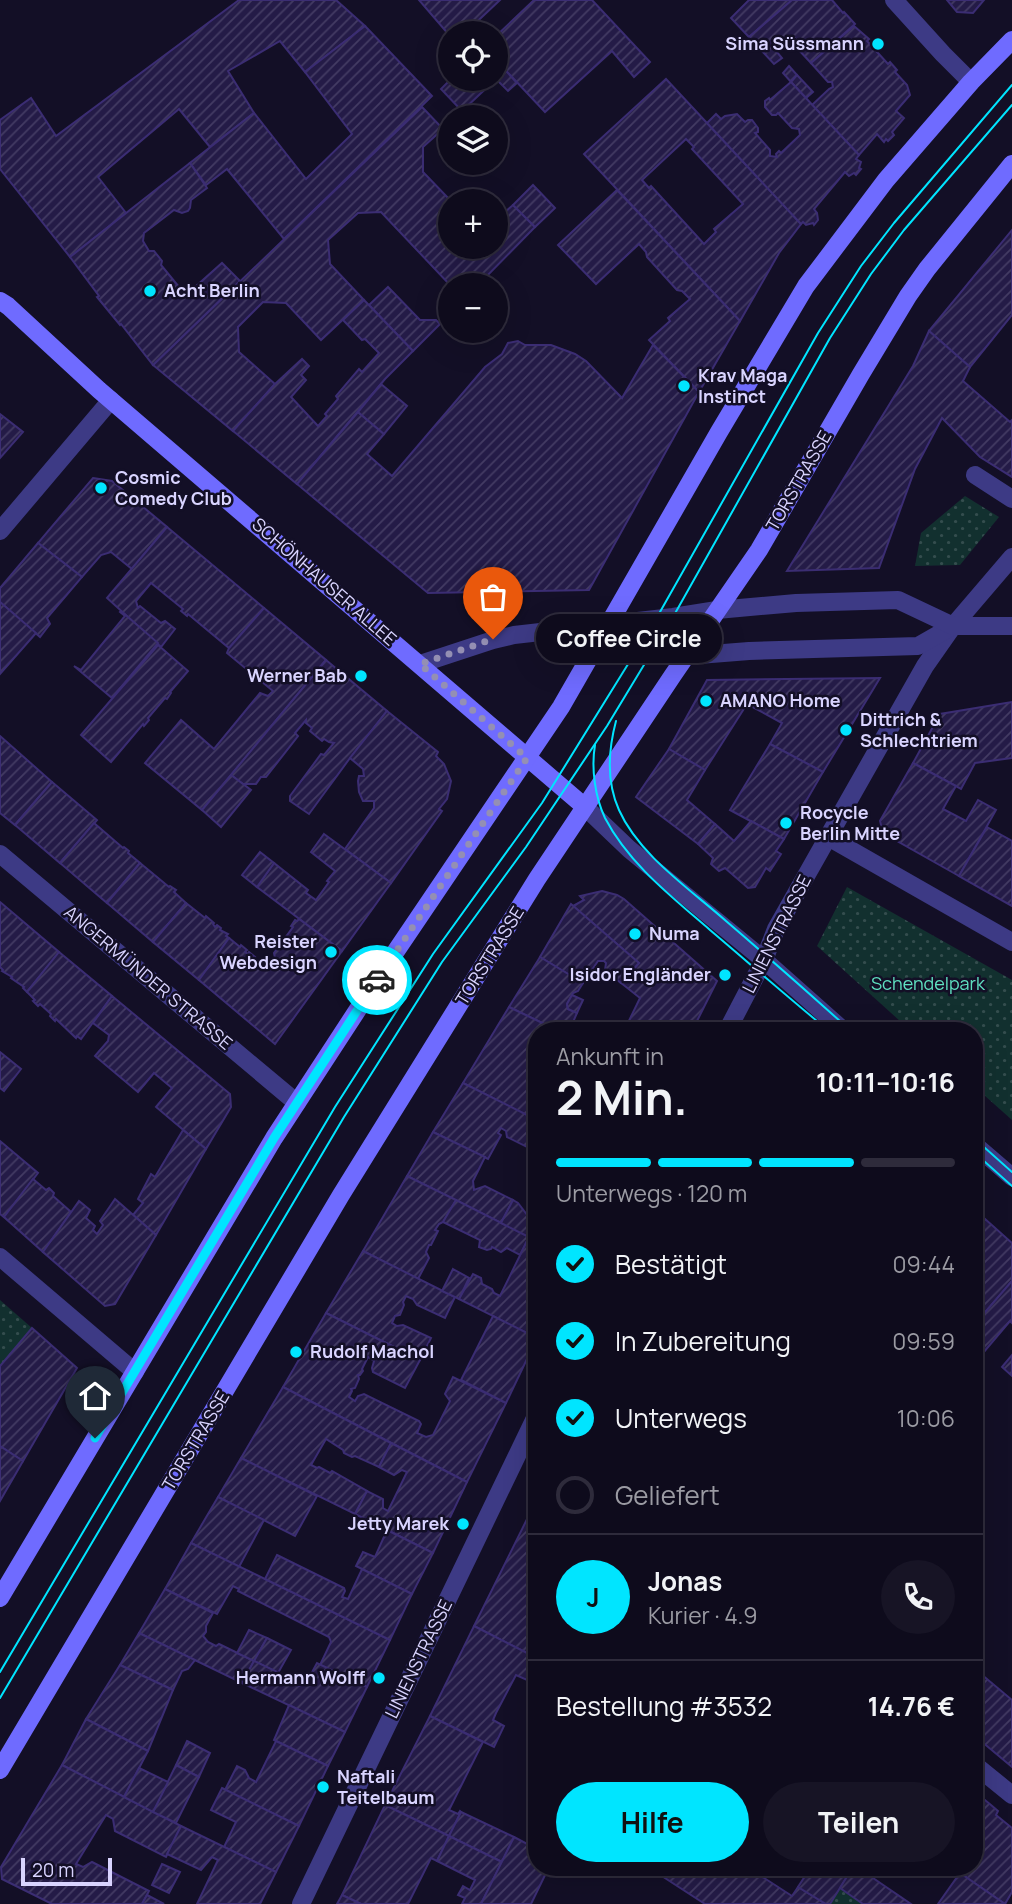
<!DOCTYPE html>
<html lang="de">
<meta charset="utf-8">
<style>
body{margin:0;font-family:Manrope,sans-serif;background:#171425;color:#f1f3f6;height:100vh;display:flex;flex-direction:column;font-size:26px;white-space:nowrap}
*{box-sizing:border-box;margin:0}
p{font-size:23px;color:#9b9ba3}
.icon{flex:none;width:38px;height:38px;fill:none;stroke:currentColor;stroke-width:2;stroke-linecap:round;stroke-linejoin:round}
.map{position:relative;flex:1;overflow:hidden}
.side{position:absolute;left:528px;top:1022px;width:455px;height:854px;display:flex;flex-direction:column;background:#0e0b1c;border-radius:28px;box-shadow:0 7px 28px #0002,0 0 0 2px #2e2b3b}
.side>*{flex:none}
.controls{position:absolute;left:438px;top:21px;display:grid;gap:14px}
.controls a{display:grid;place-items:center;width:70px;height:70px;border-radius:50%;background:#0e0b1c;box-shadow:0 7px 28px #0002,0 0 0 2px #2e2b3b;font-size:35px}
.scale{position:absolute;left:21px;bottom:18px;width:91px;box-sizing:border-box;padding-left:7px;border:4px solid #d9d4ff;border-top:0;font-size:19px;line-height:24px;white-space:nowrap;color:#d9d4ff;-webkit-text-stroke:5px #130f26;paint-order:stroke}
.pin{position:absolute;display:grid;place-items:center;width:60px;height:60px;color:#fff;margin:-72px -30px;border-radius:50% 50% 50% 0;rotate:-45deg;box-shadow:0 0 7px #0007}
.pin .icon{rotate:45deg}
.courier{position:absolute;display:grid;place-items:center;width:70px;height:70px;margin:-35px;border:5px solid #00e5ff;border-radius:50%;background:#fff;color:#222;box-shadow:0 2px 9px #0007}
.bubble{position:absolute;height:49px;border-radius:24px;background:#0e0b1c;box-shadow:0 7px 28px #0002,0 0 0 2px #2e2b3b;font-size:23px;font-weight:700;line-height:49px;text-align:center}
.summary em{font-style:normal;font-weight:700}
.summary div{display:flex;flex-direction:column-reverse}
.summary{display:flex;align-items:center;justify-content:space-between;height:119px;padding:0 28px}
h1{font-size:46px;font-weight:700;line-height:52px}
.bar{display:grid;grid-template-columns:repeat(4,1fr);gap:10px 7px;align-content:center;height:84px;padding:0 28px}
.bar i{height:9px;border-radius:5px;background:#2e2b3b}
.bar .on{background:#00e5ff}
.bar p{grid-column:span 4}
.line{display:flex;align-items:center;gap:18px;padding:0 28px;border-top:2px solid #2e2b3b}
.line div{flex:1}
.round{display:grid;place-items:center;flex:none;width:74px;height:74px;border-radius:37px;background:#171425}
ol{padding:0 28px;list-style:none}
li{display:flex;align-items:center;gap:21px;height:77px}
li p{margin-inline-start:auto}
li .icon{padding:7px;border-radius:50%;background:#00e5ff;color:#111;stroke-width:4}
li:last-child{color:#9b9ba3}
li i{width:38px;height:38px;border:4px solid #2e2b3b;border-radius:50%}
.primary-button{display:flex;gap:14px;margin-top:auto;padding:14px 28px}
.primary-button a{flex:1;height:80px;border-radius:42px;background:#00e5ff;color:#111;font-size:28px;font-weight:700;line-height:80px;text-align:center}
.primary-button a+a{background:#171425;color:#f1f3f6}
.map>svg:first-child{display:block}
.grass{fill:url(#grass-dots)}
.building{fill:url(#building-hatch);stroke:#3b2d73;stroke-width:2;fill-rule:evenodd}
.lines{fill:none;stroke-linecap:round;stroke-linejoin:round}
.service{stroke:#3d3a85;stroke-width:18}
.pedestrian{stroke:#3d3a85;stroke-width:18}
.minor{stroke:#3d3a85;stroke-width:18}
.tertiary{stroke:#3d3a85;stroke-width:18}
.secondary{stroke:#6f6bff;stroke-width:18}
.tram{stroke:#00e5ff;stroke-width:2}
.done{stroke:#948fb3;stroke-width:7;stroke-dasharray:0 12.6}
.route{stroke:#00e5ff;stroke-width:9}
.poi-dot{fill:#00e5ff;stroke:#130f26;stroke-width:2.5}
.labels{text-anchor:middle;stroke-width:5;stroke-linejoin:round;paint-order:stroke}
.poi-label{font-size:18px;font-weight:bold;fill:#d9d4ff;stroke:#130f26;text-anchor:start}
.street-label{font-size:18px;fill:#d9d4ff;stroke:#130f26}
.park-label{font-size:18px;fill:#5fe0c0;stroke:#130f26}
</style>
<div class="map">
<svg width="1012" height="1904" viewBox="0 0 1012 1904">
<defs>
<pattern id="grass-dots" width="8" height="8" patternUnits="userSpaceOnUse" patternTransform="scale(1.75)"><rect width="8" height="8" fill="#12302f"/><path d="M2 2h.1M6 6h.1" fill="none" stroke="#344d4e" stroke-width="1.8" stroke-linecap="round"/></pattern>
<pattern id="building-hatch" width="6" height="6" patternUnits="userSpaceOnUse" patternTransform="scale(1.75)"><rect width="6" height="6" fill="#241b47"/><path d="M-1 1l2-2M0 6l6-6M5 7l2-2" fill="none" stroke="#433b63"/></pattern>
</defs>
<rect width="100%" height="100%" fill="#130f26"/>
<!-- grass -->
<g class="grass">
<polygon points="965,496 999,517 960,565 915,566 921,533"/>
<polygon points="847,887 1012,980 1012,1120 975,1087 975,1031 911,1031 817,946"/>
<polygon points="0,1300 32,1328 0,1366"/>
<polygon points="840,1888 863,1904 830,1904"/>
</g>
<!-- building -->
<g class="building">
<polygon points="239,0 336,0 365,26 305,72 280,41 228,71 254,113 210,147 179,109 98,177 126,213 70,257 0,169 0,120 31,98 56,136"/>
<polygon points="419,0 500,0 465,33 450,33 450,36"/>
<polygon points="534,0 592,0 650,62 634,77 612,51 545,112 495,59 495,37"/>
<polygon points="749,0 792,0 749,37 731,18"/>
<polygon points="792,0 832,0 843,13 844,12 855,24 811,63 796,47 798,41 793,36 776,51 782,58 774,64 749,37"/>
<polygon points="947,0 984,0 973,13 957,12"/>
<polygon points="365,26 432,96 284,239 227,169 206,185 190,163 254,113 306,179 352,134 305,72"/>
<polygon points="854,26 869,39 867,41 888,64 890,62 897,70 895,72 907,85 910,95 896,111 904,118 892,132 894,135 888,141 886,139 884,142 877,134 859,155 812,105 829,89 833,87 832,82 828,82 811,63"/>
<polygon points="495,59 517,83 508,91 496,79 462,111 441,89 451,79 495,79"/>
<polygon points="789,66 797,75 791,82 783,73"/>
<polygon points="797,75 813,92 806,98 791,82"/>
<path d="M666 79 801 224 779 253 740 321 584 154ZM686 139 694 147 692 149 743 204 714 229 716 232 704 244 651 186 649 188 642 180Z"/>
<polygon points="791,82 859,155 856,159 861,162 859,168 861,169 856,175 854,173 849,176 845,172 814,209 817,213 818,220 814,225 813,223 806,225 803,222 801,224 707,123 716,114 721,119 725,116 737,114 745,122 748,120 752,120 758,128 758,132 755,133 770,150 770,156 777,157 776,154 779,151 781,153 800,135 799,129 792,128 778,113 776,115 772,115 765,107 765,101 769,98 770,100"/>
<polygon points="422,107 443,129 423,147 423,172 451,201 450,201 450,247 495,247 495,221 513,205 535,227 478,285 450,285 381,212 358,213 328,240 330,264 364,300 321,340 286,303 263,302 238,327 239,352 275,384 233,431 153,365"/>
<polygon points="190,163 207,188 191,200 190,208 188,211 182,213 174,210 144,233 143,241 149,251 154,251 162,261 161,265 188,298 196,291 194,288 222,263 240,281 153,365 121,324 120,325 97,297 99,296 70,257"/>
<polygon points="533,185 555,208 535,227 513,205"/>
<polygon points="617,190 740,321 699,392 649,340 670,321 668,318 690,299 682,291 677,290 647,257 646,252 639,244 596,284 558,245"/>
<polygon points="1012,230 1012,315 970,367 929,331"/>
<polygon points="388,287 420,320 436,320 440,324 413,351 369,305"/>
<polygon points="364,300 413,351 385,379 297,484 233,431 274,385 302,359 309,366 301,375 306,380 291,397 318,426 327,416 325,414 338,399 336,396 359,369 362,372 379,353 365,339 362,340 343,320"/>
<polygon points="929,331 970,367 963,381 1010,422 1012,420 1012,477 980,457 942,418 915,469 879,568 787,571 913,366"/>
<polygon points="518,341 525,345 551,345 575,354 586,361 622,398 653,345 699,392 589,590 428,593 297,484 358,412 384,434 367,454 392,476 485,367 502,354 508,343"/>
<polygon points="381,384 407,406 384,434 358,412"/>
<polygon points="0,414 23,432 0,458"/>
<polygon points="93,478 112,481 167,527 132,569 111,552 101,555 82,577 38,543"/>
<polygon points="167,527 264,608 229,648 188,614 187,616 181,611 183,609 151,583 136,601 138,608 140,606 161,623 165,621 175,629 161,647 107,598"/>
<polygon points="38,543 82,577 47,618 50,624 40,637 0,602 0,588"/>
<polygon points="0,602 36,633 0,674"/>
<polygon points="264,608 326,660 202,810 145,763 181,720 214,749 260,693 268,696 273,691 227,653 229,648"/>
<polygon points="121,611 158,643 112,698 74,666 81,670 125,616 120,612"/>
<polygon points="158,645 188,671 170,692 171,693 167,699 165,698 148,718 149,720 144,726 143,724 111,762 81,735"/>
<polygon points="326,660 387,711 350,758 309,814 290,801 290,796 321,754 324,755 334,743 329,742 324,739 322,741 310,731 312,728 306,723 306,720 295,733 298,736 266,777 261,777 256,784 243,784 231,775"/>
<polygon points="880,678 823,772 770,744 782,723 747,704 705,770 669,749 707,680"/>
<polygon points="1012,702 1012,758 975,763 961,789 913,763 940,714"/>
<polygon points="387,711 438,752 436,756 444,764 451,781 447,799 439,809 442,811 391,883 345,849 374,808 374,801 363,801 359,792 358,781 359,776 364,776 363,769 350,758"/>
<polygon points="0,736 52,782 15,825 0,813"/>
<polygon points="770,744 823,772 784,839 730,810"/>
<polygon points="669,749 705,770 687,800 715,824 698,844 636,797"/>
<polygon points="913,763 956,786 943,809 966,821 978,800 996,810 959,876 883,833 880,821"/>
<polygon points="231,775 251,790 221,827 202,810"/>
<polygon points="52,782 97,820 60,863 15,825"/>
<polygon points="751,821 784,839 776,851 781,854 770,871 766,868 755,887 748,888 725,868 719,871 711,864 713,858 698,844 715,824 734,841"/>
<polygon points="94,823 123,848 124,847 129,851 128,853 140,863 107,903 60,863"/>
<polygon points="987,827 1012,841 1012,906 959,876"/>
<polygon points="324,834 391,883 342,951 257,887 274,863 308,890 306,893 316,900 329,882 327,881 335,871 311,852"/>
<polygon points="260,852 274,863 257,887 242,875"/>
<polygon points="140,863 169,887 170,886 176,890 174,892 186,903 153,942 107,903"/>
<polygon points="602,891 617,895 624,899 717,981 692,1031 624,1031 640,998 621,983 639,963 573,906 584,900 580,896"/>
<polygon points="0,902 59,952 27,992 23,988 24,987 11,978 12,977 2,971 3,970 0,967"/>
<polygon points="186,903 205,918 206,916 214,923 213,924 215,927 217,925 221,928 220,930 228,934 226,936 229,938 199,980 153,942"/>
<polygon points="571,904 639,963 621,983 605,970 606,963 604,961 598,961 583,983 540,957"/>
<polygon points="299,919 342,951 275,1044 199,980 229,938 240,947 241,945 247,950 245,952 248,954 249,952 255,957 253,959 263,967 271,965 275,958 274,953 293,927 291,926 295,920 297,921"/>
<polygon points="59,952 112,996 81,1039 77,1036 76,1038 56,1019 55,1021 50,1016 51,1014 40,1004 38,1006 33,1001 35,1000 27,992"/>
<polygon points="540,957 583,983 578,991 573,993 567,1004 568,1009 577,1013 569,1031 559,1031 509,1007"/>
<polygon points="572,995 583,1000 577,1013 568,1009 567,1004"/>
<polygon points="112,996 230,1094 231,1107 206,1149 156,1107 172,1088 154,1073 138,1092 95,1056 108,1041 109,1035 93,1023"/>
<polygon points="509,1007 559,1031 537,1031 537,1064 536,1072 537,1087 533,1085 531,1090 533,1099 537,1101 537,1120 463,1083"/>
<polygon points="0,1052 21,1069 4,1091 0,1088"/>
<polygon points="463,1083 537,1120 537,1152 507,1137 506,1131 501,1128 498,1133 501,1135 488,1159 433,1132"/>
<polygon points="183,1130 206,1149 156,1235 133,1215 143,1203 138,1199 151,1174 155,1177"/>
<polygon points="433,1132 485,1157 473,1181 474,1190 485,1186 513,1200 501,1223 407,1176"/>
<polygon points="0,1141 38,1173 4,1217 0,1214"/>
<polygon points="407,1176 456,1200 443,1222 439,1224 435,1230 438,1231 431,1245 429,1245 426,1252 429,1258 418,1279 363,1251"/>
<polygon points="33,1179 46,1190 49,1188 54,1193 53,1196 71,1212 43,1252 4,1217"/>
<polygon points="115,1199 156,1235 115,1304 105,1306 43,1252 79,1201 90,1210 86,1218 95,1226 93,1230 97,1234 103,1225 100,1221"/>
<polygon points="456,1200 529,1237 520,1255 507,1248 501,1252 492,1247 491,1249 487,1250 479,1247 480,1240 443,1222"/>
<polygon points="513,1200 518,1203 528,1216 536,1212 537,1208 537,1241 501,1223"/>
<polygon points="975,1210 1012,1243 1012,1281 975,1324"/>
<polygon points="529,1237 537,1241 537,1338 459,1299 473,1274 481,1278 482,1284 492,1289 494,1293 500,1296"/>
<polygon points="363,1251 455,1297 445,1318 417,1305 413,1299 406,1296 403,1302 404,1305 400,1315 395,1316 392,1323 397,1326 403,1325 431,1338 420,1360 326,1313"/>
<polygon points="453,1269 469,1278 459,1299 442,1291"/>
<polygon points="1012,1281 1012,1323 1010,1321 978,1359 975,1356 975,1324"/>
<polygon points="326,1313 420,1360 405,1388 373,1372 372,1368 374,1361 368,1357 362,1369 363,1371 360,1375 358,1375 359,1379 355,1388 351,1389 352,1391 349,1397 355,1401 358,1396 364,1394 419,1421 421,1424 417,1433 426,1437 433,1435 450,1401 445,1394 453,1377 506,1403 467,1482 283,1387"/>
<polygon points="493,1316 537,1338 506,1403 461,1380"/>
<polygon points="32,1328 77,1368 23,1461 0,1446 0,1366"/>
<polygon points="1012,1355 1012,1376 1002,1367"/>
<polygon points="283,1387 391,1443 379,1467 355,1456 352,1457 344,1453 343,1450 326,1439 311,1465 317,1468 319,1467 330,1473 332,1471 367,1491 355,1514 241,1458"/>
<polygon points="391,1443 467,1482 433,1553 355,1514 367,1491 383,1499 383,1508 388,1511 407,1472 402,1470 394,1475 379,1467"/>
<polygon points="0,1446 23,1461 0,1501"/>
<polygon points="241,1458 317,1496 295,1536 218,1497"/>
<polygon points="218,1497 264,1520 239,1567 191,1543"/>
<polygon points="537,1499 537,1658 474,1626"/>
<polygon points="387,1530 433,1553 412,1594 356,1566 363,1552 375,1557"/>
<polygon points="191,1543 390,1640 367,1687 320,1665 331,1642 329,1637 238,1591 239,1589 233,1586 217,1614 165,1589"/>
<polygon points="277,1555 344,1588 345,1591 342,1597 348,1599 362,1569 412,1594 390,1640 265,1579"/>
<polygon points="165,1589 213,1613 206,1626 206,1632 203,1636 208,1642 216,1646 219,1644 254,1661 242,1683 139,1633"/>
<polygon points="474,1626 537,1658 527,1680 516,1675 496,1713 493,1720 504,1726 494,1747 430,1716"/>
<polygon points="249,1630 267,1638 254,1661 237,1653"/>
<polygon points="139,1633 195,1660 188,1669 182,1671 173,1690 120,1665"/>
<polygon points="267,1638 291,1650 278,1673 254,1661"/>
<polygon points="254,1661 288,1677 289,1678 288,1682 296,1686 305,1685 317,1663 367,1687 345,1732 242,1683"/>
<polygon points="120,1665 173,1690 148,1751 86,1719"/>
<polygon points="975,1669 1012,1700 1012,1767 975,1736"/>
<polygon points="289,1705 345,1732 328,1766 274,1740"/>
<polygon points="430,1716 483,1742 449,1810 458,1814 460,1811 461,1812 449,1836 385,1805"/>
<polygon points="86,1719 148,1751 124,1797 62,1765"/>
<polygon points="187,1741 210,1753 199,1777 176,1765"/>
<polygon points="276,1741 328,1766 299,1826 225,1790 237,1766 245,1770 249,1778 256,1782"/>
<polygon points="62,1765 181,1826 166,1857 115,1831 113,1819 106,1815 76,1864 83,1867 92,1862 149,1891 142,1904 52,1904 2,1879 1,1867"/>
<polygon points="176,1765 199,1777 176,1823 153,1812"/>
<polygon points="139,1768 168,1782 153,1812 124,1797"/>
<polygon points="537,1768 537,1792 534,1782"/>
<polygon points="222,1788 299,1826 276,1872 224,1847 236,1822 211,1810"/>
<polygon points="975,1798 982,1803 985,1800 991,1805 998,1811 996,1815 1012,1828 1012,1892 1005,1904 960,1873 964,1867 975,1867"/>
<polygon points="385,1805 449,1836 437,1861 431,1858 408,1904 361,1904 342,1895"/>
<polygon points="461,1812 514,1837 502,1862 449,1836"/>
<polygon points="181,1826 276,1872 260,1904 197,1904 218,1860 212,1857 201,1870 167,1854"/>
<polygon points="449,1836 502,1862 481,1904 462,1904 465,1898 458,1895 463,1886 470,1890 475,1880 437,1861"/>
<polygon points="514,1837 537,1849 537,1867 549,1867 531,1904 481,1904"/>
<polygon points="162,1864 180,1872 169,1893 152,1885"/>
<polygon points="575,1867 594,1867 590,1875"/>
<polygon points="648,1867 747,1867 792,1896 798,1887 826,1904 705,1904"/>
<polygon points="811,1867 853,1867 830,1904 826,1904 798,1887"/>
<polygon points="853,1867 880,1867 873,1878 911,1904 863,1904 840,1888"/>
<polygon points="960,1873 1005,1904 938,1904"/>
<polygon points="147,1895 164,1904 142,1904"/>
<polygon points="342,1895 361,1904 337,1904"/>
</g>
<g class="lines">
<!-- service -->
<polyline class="service" points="975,475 1012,499"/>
<!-- pedestrian -->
<polyline class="pedestrian" points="764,960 776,929 828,837"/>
<!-- minor -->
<g class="minor">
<polyline points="894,0 943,54 971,82"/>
<polyline points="0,531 111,400"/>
<polyline points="1012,557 953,626 925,666 828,837 1012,942"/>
<polyline points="585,807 629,849 764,960 844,1031"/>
<polyline points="0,854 297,1103"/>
<polyline points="727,1031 764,960"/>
<polyline points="975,1145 1012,1177"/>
<polyline points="0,1257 135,1372"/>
<polyline points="975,1765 1012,1795"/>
<polyline points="301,1904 537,1414"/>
</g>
<!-- tertiary -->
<g class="tertiary">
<polyline points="686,656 749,651 918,646 953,626"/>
<polyline points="420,664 493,640 514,635 673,617 717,610 796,603 898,600 953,626 1012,626"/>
</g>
<!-- secondary -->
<g class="secondary">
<polyline points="0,301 8,306 99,390 585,807"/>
<polyline points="0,1598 274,1138 394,954 561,707 719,432 806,286 886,180 971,82 1012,40"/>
<polyline points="0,1770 341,1195 537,879 673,675 759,550 861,374 908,296 927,269 1012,164"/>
</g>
<!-- tram -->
<g class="tram">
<path d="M616 721C608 751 606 781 619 810 639 855 690 889 726 921 768 957 810 994 851 1031"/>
<path d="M595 745C591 768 595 797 605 818 629 864 672 897 710 930 750 964 789 998 829 1031"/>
<polyline points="975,1139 1012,1172"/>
<polyline points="975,1153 1012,1186"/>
<polyline points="0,1672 335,1107 433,954 542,803 656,619 818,333 861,266 894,223 1012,85"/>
<polyline points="0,1698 344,1117 442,962 526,847 607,726 673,617 830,338 871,274 904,230 1012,105"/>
</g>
</g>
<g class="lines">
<!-- done -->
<polyline class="done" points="377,980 527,758 420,664 493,639"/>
<!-- route -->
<polyline class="route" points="95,1438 274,1138 377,980"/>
</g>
<!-- markers -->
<g class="poi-dot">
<circle cx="878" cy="44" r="7"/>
<circle cx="150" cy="291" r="7"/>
<circle cx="684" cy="386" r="7"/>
<circle cx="101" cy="488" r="7"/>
<circle cx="361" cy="676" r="7"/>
<circle cx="706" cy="701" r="7"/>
<circle cx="846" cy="730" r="7"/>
<circle cx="786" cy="823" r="7"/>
<circle cx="635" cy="934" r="7"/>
<circle cx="331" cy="952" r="7"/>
<circle cx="725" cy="975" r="7"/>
<circle cx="296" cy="1352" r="7"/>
<circle cx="463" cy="1524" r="7"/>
<circle cx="379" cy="1678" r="7"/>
<circle cx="323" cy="1787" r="7"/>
</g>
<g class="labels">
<!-- poi labels -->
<g class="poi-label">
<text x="864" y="50" text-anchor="end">Sima Süssmann</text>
<text x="164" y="297">Acht Berlin</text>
<text x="698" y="382">Krav Maga<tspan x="698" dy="21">Instinct</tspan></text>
<text x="115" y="484">Cosmic<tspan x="115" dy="21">Comedy Club</tspan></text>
<text x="347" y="682" text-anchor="end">Werner Bab</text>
<text x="720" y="707">AMANO Home</text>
<text x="860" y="726">Dittrich &amp;<tspan x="860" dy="21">Schlechtriem</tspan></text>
<text x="800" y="819">Rocycle<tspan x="800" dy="21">Berlin Mitte</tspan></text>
<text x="649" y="940">Numa</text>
<text x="317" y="948" text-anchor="end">Reister<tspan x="317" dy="21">Webdesign</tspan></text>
<text x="711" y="981" text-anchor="end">Isidor Engländer</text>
<text x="310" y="1358">Rudolf Machol</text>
<text x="449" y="1530" text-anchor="end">Jetty Marek</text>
<text x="365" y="1684" text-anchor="end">Hermann Wolff</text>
<text x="337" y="1783">Naftali<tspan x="337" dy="21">Teitelbaum</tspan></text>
</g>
<!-- street labels -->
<g class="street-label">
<text transform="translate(799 481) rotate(-60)" y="6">TORSTRASSE</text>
<text transform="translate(324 582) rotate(41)" y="6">SCHÖNHAUSER ALLEE</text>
<text transform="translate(777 934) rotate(-63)" y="6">LINIENSTRASSE</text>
<text transform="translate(490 956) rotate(-58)" y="6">TORSTRASSE</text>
<text transform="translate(148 978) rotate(40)" y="6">ANGERMÜNDER STRASSE</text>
<text transform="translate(196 1441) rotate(-59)" y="6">TORSTRASSE</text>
<text transform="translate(419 1659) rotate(-64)" y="6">LINIENSTRASSE</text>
</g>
<!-- park labels -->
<g class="park-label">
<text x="928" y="990">Schendelpark</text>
</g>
</g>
</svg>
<div class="controls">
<a><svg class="icon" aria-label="locate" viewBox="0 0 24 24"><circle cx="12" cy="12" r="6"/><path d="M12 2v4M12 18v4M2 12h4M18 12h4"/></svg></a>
<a><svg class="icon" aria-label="layers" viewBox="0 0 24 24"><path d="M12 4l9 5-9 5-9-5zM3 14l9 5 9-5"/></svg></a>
<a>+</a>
<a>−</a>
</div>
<div class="scale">20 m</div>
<div class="pin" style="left:493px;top:639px;background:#ea580c"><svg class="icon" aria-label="bag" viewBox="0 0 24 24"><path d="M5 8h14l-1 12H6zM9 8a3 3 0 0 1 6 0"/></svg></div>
<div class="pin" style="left:95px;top:1438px;background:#1f2937"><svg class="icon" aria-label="home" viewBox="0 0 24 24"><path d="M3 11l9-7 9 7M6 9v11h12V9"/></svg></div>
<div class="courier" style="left:377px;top:980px"><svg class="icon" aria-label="car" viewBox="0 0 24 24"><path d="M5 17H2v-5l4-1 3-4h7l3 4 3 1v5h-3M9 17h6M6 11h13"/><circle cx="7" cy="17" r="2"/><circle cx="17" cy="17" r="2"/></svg></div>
<div class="bubble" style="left:536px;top:614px;width:186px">Coffee Circle</div>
<section class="side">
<div class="summary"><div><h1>2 Min.</h1><p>Ankunft in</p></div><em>10:11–10:16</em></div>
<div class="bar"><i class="on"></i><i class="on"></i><i class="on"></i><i></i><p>Unterwegs · 120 m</p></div>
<ol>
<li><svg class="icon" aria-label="check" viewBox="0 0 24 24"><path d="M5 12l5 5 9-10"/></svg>Bestätigt<p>09:44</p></li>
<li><svg class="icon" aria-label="check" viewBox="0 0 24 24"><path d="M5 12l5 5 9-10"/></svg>In Zubereitung<p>09:59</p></li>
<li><svg class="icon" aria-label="check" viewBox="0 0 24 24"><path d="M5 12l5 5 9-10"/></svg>Unterwegs<p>10:06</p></li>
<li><i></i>Geliefert</li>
</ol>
<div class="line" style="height:126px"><b class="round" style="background:#00e5ff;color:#111">J</b><div><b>Jonas</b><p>Kurier · 4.9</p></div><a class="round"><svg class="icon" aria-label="phone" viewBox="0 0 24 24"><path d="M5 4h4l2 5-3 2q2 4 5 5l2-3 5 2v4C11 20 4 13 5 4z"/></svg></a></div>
<div class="line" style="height:91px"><div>Bestellung #3532</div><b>14.76 €</b></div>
<div class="primary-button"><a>Hilfe</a><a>Teilen</a></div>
</section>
</div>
